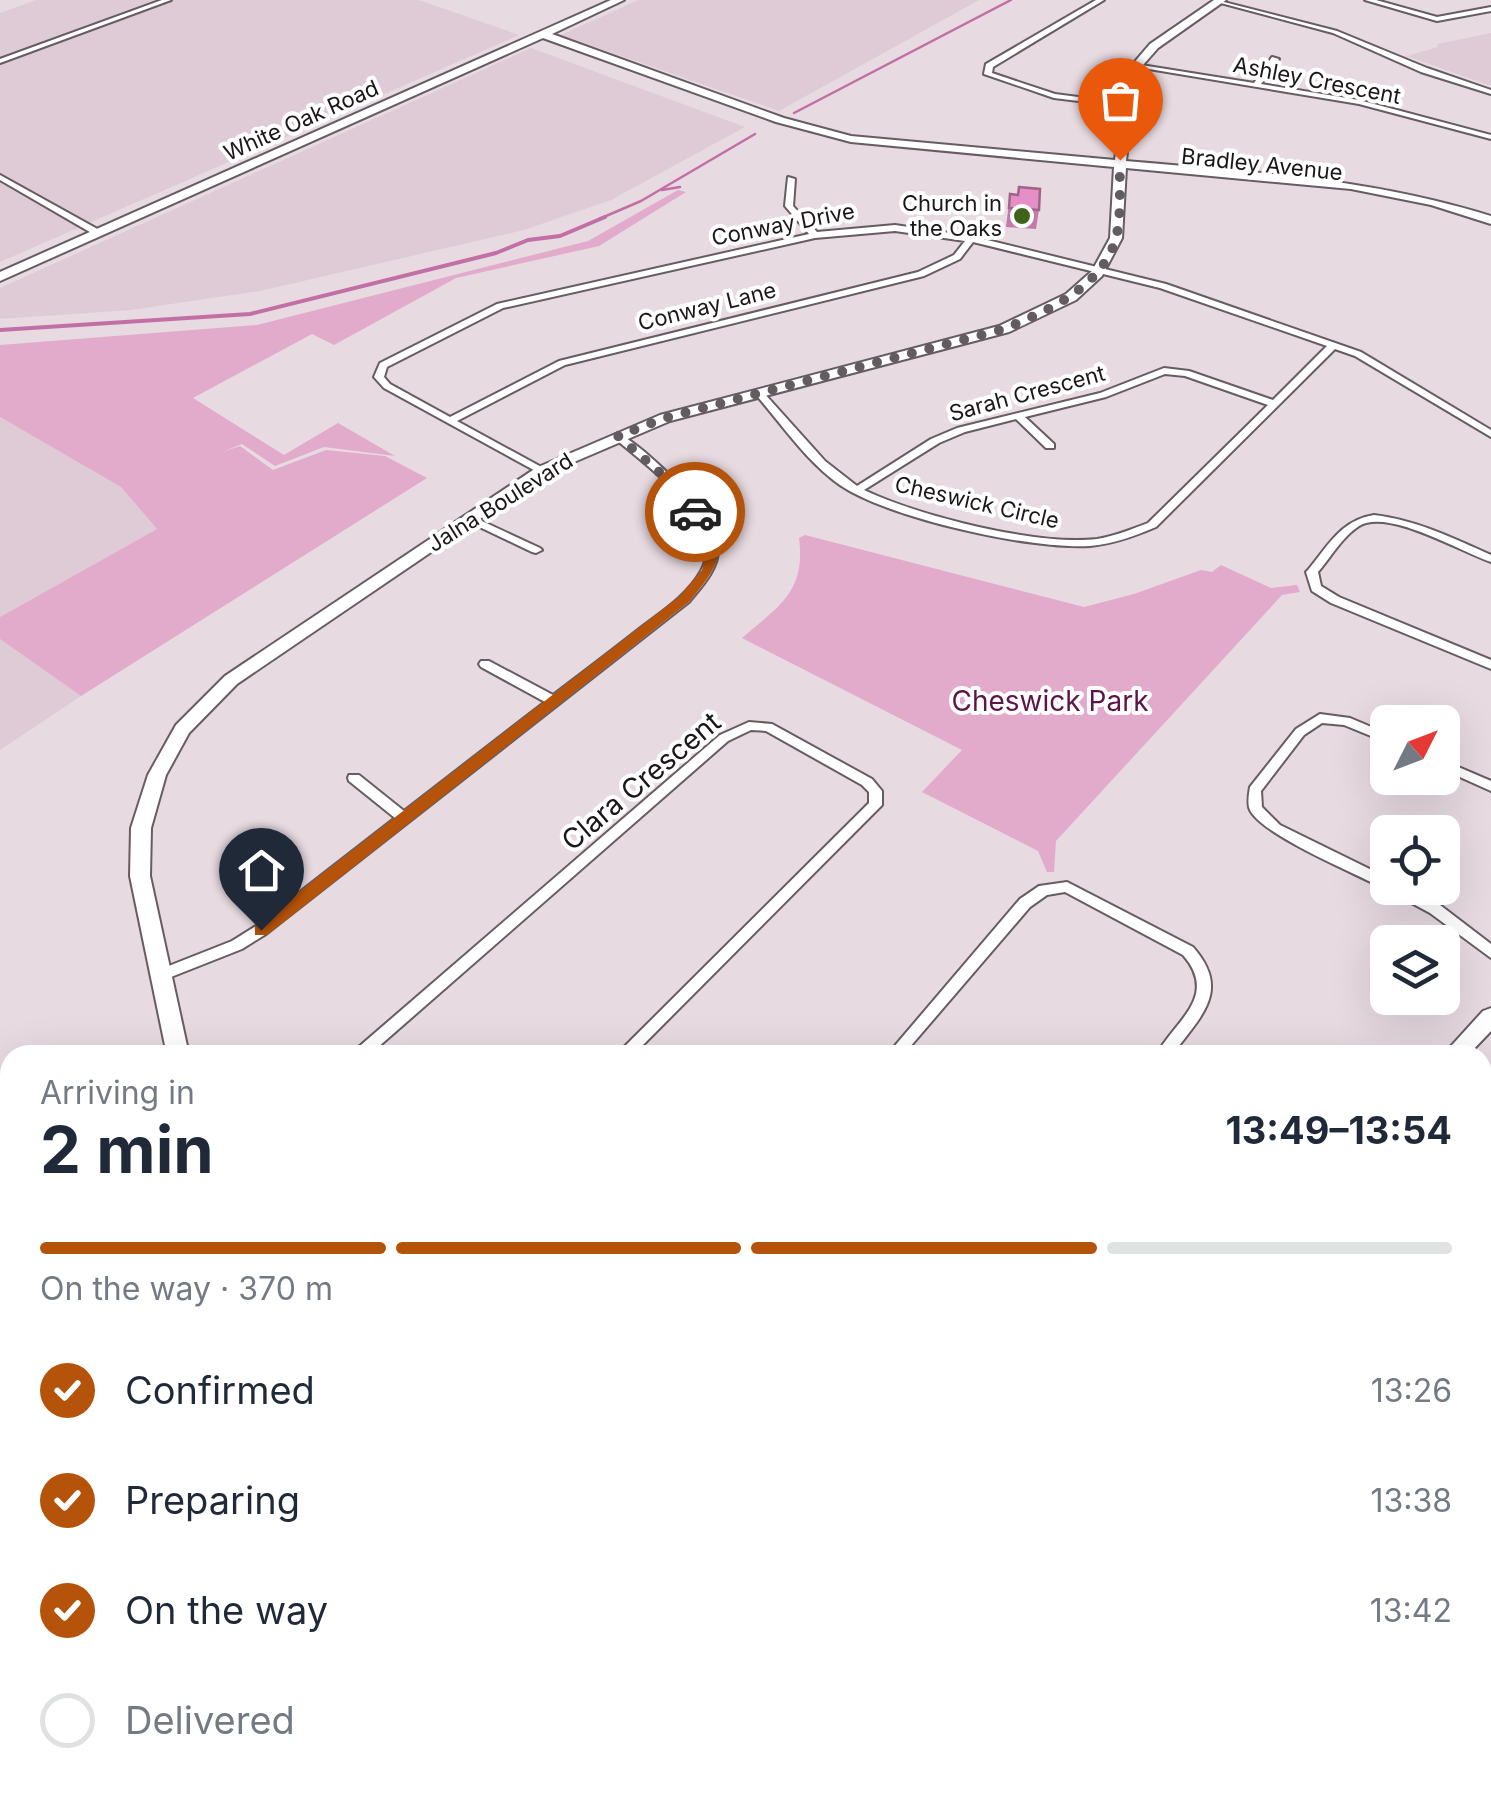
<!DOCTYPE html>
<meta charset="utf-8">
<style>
body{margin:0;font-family:Inter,sans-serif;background:#f6f6f7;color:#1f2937;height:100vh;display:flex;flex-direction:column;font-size:38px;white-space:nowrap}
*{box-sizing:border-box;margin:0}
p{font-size:32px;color:#747a83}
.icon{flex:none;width:55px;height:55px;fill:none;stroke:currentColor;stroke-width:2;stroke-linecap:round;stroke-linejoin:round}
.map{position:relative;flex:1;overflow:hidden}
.sheet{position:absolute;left:0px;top:1045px;width:1492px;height:752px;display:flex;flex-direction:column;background:#fff;border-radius:30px 30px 0 0;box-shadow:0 10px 40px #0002}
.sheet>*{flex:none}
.needle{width:65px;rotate:48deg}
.tools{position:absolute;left:1370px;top:705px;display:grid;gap:20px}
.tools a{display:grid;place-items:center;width:90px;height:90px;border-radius:15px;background:#fff;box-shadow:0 10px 40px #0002;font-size:50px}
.pin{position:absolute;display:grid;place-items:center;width:85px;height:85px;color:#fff;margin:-102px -42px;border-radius:50% 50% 50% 0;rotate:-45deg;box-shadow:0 0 10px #0007}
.pin .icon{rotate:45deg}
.courier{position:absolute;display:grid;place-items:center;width:100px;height:100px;margin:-50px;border:8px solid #b45309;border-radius:50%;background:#fff;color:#222;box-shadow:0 2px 12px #0007}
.overview em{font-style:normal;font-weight:700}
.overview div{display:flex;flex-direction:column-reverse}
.overview{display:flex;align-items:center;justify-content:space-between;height:170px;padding:0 40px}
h1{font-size:65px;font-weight:700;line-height:75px}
.bar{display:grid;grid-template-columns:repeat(4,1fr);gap:15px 10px;align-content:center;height:120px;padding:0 40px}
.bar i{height:12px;border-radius:8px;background:#e0e1e3}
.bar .active{background:#b45309}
.bar p{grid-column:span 4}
ol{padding:0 40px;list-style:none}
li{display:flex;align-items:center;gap:30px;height:110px}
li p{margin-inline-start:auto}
li .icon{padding:10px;border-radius:50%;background:#b45309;color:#fff;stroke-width:4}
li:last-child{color:#747a83}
li i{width:55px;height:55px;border:5px solid #e0e1e3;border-radius:50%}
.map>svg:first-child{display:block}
.built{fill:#dfcbd6}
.green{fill:#e2abcc}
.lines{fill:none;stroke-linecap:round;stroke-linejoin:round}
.stream-far1{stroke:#c16fa4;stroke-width:2.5}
.stream{stroke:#c16fa4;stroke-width:4}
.street-casing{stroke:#665c62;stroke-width:4}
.secondary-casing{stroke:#665c62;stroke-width:4}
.street{fill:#fff;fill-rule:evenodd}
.secondary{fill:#fff;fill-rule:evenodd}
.wall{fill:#c47ba9}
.building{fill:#e48fc5;stroke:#a0648a;stroke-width:2.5}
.route{fill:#b45309}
.done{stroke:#625b5f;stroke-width:10;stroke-dasharray:0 18}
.poi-dot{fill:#3f631a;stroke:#fff;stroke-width:4}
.labels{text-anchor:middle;stroke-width:8;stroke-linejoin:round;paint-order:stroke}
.far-street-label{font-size:22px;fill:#1a1619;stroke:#fff}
.far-poi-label{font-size:22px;fill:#1a1619;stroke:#fff;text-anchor:end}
.park-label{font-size:28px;fill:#5e1449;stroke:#fff}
.street-label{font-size:28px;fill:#1a1619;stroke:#fff}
</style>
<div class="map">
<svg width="1491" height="1797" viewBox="0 0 1491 1797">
<rect width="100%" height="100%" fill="#e7dae1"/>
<!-- built -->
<g class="built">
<polygon points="36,0 419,0 519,35 0,262 0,13"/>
<polygon points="638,0 979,0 779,111 561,35"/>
<polygon points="1491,33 1491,86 1407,56 1438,47 1437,44"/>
<polygon points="531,48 745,127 611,200 524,230 260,291 131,310 0,319 0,288"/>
<polygon points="0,417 121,487 157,529 0,617"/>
<polygon points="0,639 81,696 0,750"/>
<polygon points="0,1443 10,1455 10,1788 275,1788 283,1797 0,1797"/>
</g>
<!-- green -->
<g class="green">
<polygon points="678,190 686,192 599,246 456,278 334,345 312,334 193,398 284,455 338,423 395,456 324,447 275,466 242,444 222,452 240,446 273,470 326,450 385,456 427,478 81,696 0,639 0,617 157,529 121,487 0,417 0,345 257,325 588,241"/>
<path d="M805 535 1084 607 1134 594 1201 570 1212 572 1221 565 1271 588 1297 585 1300 592 1282 595 1056 841 1054 872H1047L1038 851 922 792 962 750 742 638C779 606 806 592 799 538Z"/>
</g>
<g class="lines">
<!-- stream-far1 -->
<g class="stream-far1">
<polyline points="794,113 1011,0"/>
<polyline points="662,190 680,187"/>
<polyline points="599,219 641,201 755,134"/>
</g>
<!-- stream -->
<polyline class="stream" points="0,330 250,314 496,253 528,240 560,236 605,217"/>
<!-- street casing -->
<g class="street-casing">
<g id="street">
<polygon points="162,0 171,0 0,63 0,59"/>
<polygon points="1096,0 1104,0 993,67 992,73 1055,94 1125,103 1129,105 1128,107 1054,98 984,74 986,64"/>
<polygon points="1216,0 1337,31 1427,68 1491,90 1491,94 1421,72 1333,33 1217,2"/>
<polygon points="1365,0 1376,0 1437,17 1491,7 1491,11 1437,21"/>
<polygon points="1272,57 1279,59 1261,84 1359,100 1491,135 1491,139 1359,104 1131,66 1135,64 1254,83"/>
<polygon points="0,175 101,231 102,233 95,235 0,180"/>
<path d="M788 177 795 179 793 206 817 232 895 225 971 236 1166 284 1361 352 1491 430V437L1355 356 1335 349 1156 527C1135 536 1113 544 1090 546 1031 550 888 518 840 485 807 462 783 426 757 396V392H763L825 461 857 486 931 439 957 428 1100 393 1164 368 1189 371 1273 400 1327 346 1160 288 973 242 960 259 924 276 565 365 457 421 545 469 546 471 541 474 384 388 374 377 380 363 497 304 809 234 785 206ZM895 231 965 241 954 255 918 272 559 361 450 417 390 384 384 377 387 367 503 308 815 238ZM1165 374 1185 376 1268 405 1148 523C1132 529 1115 536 1097 539 1037 546 919 516 864 490L939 443 965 432 1016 419 1046 448H1054V444L1025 417 1106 397Z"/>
<path d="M618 433C646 448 717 515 718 548 719 569 701 587 689 602L266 934 242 949 166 979H156L154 975 156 971 232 941 256 926 395 818 349 781 348 778 349 775H359L404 811 545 702 481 667 479 664 481 661H489L553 695C582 673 611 651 639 629 661 612 687 596 701 571 707 559 709 546 704 533 691 498 643 462 614 438L613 436Z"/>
<path d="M1374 515C1416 520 1453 538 1491 555V562C1461 552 1388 508 1359 526 1342 537 1331 557 1318 572L1321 586 1339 597 1491 660V669L1331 603 1312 591 1306 572 1308 570C1328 546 1341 520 1374 515Z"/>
<polygon points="471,516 540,548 542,550 536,553 532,552 467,521 466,519"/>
<path d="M1320 714 1350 718 1388 734V743L1344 725 1322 723 1304 735 1261 791 1262 807 1280 825 1388 878V888H1407L1440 905 1491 944V958L1430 913 1391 892 1390 889 1383 888C1356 874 1262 835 1250 810 1247 804 1249 793 1250 787L1296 729Z"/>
<polygon points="749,722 772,724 872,779 882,791 882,805 633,1055 616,1055 869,803 869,792 862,785 766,731 751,730 728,741 369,1055 352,1055 354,1051 720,735"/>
<polygon points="1442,760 1491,781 1491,791 1442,769"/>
<path d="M1067 882 1193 947C1232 991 1200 1017 1172 1055H1156C1176 1020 1219 996 1183 955L1065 892 1047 895 1030 907 903 1055H887L1020 899 1039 886Z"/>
<polygon points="1482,1068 1491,1072 1491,1085 1482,1082"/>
<polygon points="1482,1279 1491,1283 1491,1300 1482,1296"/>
<polygon points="1482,1537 1491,1541 1491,1561 1482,1557"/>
<polygon points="1368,1788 1394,1788 1400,1797 1373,1797"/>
</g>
</g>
<!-- secondary casing -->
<g class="secondary-casing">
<g id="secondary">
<path d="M611 0H624L552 34 784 118 851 136 1115 160 1126 72 1150 44 1214 0H1226L1158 48 1136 73 1126 161C1253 172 1369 178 1491 216V224L1431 205 1351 189 1126 168 1122 238 1102 276 1076 300 1009 332 670 421 546 474 237 684 189 733 166 775 151 828 150 876 189 1055H167L130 876 131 828 148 775 176 725 225 676 536 468 660 415 999 326 1066 294 1092 271 1110 238 1114 167 851 142 776 122 543 38 0 281V272Z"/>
<polygon points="1491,1008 1491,1031 1468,1055 1443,1055 1483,1011"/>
<polygon points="10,1165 10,1189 0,1193 0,1169"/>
<polygon points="0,1326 10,1331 10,1362 0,1357"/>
<polygon points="373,1788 408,1788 412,1797 377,1797"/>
<polygon points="895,1788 930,1788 934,1797 899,1797"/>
<polygon points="995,1788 1027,1788 1023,1797 991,1797"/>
</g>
</g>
<!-- street -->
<use href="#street" class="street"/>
<!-- secondary -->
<use href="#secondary" class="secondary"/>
</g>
<!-- wall -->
<polygon class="wall" points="1010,194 1018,195 1039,210 1036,229 1006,227"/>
<!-- building -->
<polygon class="building" points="1019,187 1040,189 1039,210 1009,208 1010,194 1018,195"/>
<!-- route -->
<path class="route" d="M690 509H699C733 548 718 567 689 602L267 935H255V926L680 596 702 570 707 546Z"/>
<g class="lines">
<!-- done -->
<path class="done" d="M695 512 666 478 618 436 665 418 1004 329C1047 311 1102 288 1116 238 1122 214 1119 185 1120 160"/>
</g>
<!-- markers -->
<circle class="poi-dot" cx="1022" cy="216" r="10"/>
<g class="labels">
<!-- far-street labels -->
<g class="far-street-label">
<text transform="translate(1317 80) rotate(11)" y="8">Ashley Crescent</text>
<text transform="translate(301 120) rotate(-24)" y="8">White Oak Road</text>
<text transform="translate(1262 164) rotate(6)" y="8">Bradley Avenue</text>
<text transform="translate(783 224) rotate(-11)" y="8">Conway Drive</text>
<text transform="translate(707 306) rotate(-14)" y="8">Conway Lane</text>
<text transform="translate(1027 393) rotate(-15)" y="8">Sarah Crescent</text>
<text transform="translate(500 502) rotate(-32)" y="8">Jalna Boulevard</text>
<text transform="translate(977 502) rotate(13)" y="8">Cheswick Circle</text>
</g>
<!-- far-poi labels -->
<g class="far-poi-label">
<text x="1002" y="211">Church in<tspan x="1002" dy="25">the Oaks</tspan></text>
</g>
<!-- park labels -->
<g class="park-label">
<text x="1050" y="711">Cheswick Park</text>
</g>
<!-- street labels -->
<g class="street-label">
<text transform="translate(641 781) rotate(-40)" y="10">Clara Crescent</text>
</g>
</g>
</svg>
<div class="tools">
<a><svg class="needle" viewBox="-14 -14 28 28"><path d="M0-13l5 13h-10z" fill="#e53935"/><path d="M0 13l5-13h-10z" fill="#747a83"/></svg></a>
<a><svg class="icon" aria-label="locate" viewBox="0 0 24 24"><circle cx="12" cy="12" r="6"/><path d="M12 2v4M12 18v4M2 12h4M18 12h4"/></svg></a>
<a><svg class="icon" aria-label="layers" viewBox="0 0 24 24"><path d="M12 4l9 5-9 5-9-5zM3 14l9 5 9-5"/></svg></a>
</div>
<div class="pin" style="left:1120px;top:160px;background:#ea580c"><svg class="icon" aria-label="bag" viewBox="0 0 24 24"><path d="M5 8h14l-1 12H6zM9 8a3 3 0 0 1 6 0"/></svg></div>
<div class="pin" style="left:261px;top:930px;background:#1f2937"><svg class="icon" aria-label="home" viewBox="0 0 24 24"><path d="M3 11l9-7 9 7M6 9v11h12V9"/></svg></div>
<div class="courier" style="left:695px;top:512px"><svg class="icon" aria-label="car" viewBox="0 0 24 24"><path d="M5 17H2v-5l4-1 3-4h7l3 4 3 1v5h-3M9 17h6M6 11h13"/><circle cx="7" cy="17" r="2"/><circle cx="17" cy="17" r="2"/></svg></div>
<section class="sheet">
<div class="overview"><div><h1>2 min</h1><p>Arriving in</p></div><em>13:49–13:54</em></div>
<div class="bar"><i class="active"></i><i class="active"></i><i class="active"></i><i></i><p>On the way · 370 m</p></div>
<ol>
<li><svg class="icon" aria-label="check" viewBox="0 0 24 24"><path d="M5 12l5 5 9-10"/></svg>Confirmed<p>13:26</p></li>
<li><svg class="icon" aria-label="check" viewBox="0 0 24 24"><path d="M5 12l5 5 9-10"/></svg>Preparing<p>13:38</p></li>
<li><svg class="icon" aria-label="check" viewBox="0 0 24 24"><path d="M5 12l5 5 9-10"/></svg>On the way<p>13:42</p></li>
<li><i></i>Delivered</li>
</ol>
</section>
</div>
